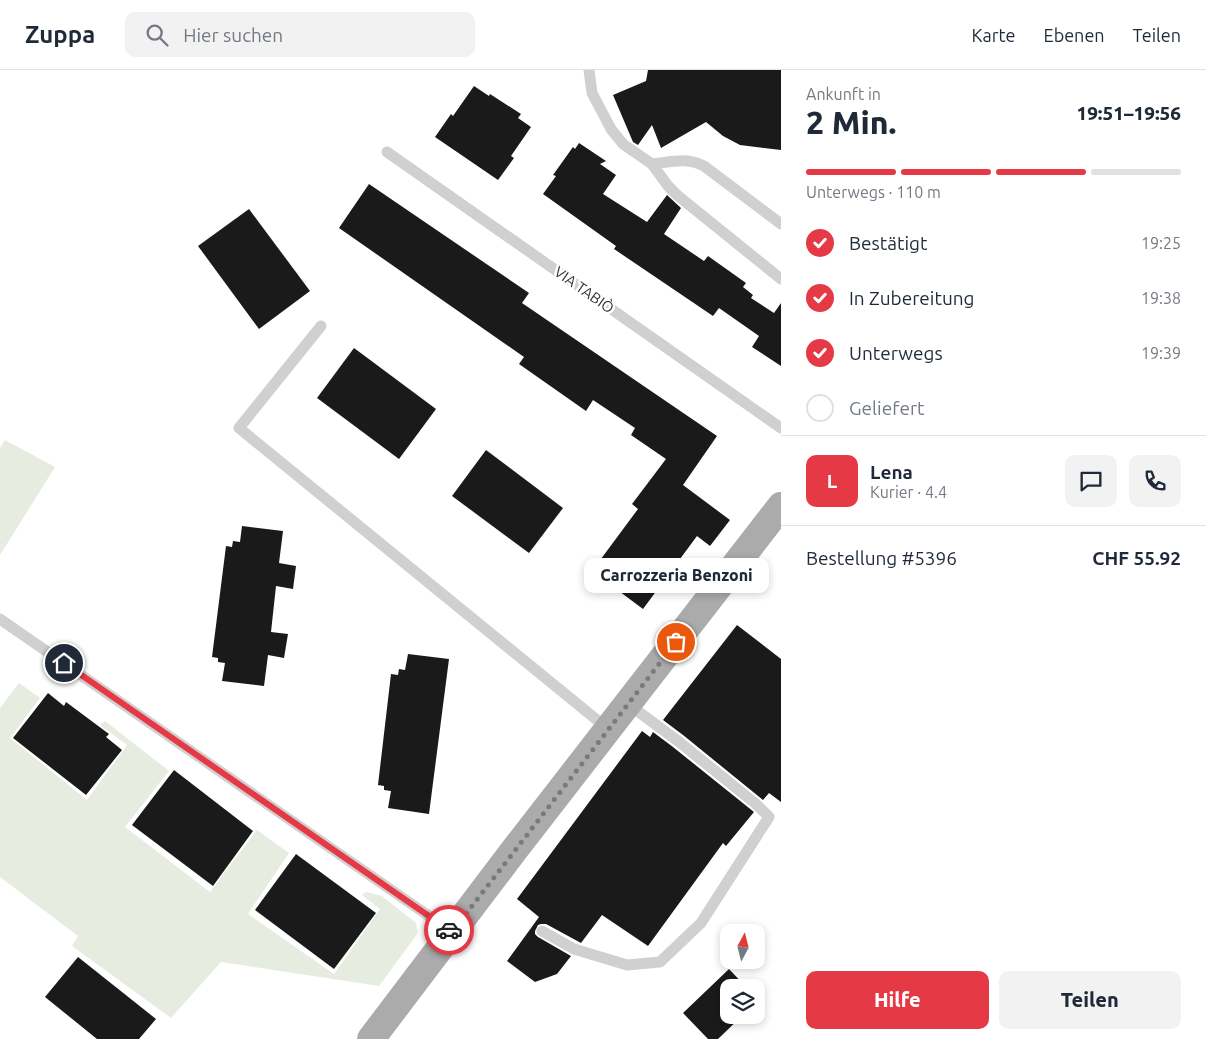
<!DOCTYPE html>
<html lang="de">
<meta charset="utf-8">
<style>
body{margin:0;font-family:Ubuntu,sans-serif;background:#f2f2f3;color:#1f2937;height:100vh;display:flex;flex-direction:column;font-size:19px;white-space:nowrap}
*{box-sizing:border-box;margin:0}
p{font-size:16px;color:#747a83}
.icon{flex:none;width:28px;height:28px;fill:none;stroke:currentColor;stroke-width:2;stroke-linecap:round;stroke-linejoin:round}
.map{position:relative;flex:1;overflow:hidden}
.drawer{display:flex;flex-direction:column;background:#fff;width:425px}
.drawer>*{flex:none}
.needle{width:32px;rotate:7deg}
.controls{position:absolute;left:720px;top:854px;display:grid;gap:10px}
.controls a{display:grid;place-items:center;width:45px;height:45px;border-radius:10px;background:#fff;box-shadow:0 2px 8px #0003;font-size:25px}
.pin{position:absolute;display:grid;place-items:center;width:42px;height:42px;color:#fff;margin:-21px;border:2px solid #fff;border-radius:50%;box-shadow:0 1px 5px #0007}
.courier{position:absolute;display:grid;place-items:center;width:50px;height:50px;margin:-25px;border:4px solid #e63946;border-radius:50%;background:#fff;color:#222;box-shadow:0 1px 6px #0007}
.bubble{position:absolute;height:35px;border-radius:10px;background:#fff;box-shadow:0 2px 8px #0003;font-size:16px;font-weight:800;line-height:35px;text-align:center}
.summary em{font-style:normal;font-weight:800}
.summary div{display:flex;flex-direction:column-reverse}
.summary{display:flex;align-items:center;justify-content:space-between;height:85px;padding:0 25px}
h1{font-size:32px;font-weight:800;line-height:38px}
.bar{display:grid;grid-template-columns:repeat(4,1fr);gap:8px 5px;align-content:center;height:60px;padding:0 25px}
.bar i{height:6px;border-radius:4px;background:#e0e1e3}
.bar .current{background:#e63946}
.bar p{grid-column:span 4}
.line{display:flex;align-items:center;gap:12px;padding:0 25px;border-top:1px solid #e0e1e3}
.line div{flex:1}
.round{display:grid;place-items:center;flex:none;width:52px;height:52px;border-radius:10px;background:#f2f2f3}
ol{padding:0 25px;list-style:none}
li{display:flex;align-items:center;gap:15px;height:55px}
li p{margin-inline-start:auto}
li .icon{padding:5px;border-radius:50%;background:#e63946;color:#fff;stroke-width:4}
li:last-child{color:#747a83}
li i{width:28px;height:28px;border:2px solid #e0e1e3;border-radius:50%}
.primary-button{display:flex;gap:10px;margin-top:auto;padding:10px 25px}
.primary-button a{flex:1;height:58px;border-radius:10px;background:#e63946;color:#fff;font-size:20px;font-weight:800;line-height:58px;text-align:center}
.primary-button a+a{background:#f2f2f3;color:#1f2937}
header{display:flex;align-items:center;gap:30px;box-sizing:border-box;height:70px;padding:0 25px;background:#fff;border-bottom:1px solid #e0e1e3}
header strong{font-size:24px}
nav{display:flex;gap:28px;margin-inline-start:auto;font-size:18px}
.search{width:350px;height:45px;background:#f2f2f3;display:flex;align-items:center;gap:12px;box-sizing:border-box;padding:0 18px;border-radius:10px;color:#747a83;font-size:19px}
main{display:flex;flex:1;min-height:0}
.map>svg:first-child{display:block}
.green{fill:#e6ecdf}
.building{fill:#1a1a1a}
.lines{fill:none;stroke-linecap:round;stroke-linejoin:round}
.service{stroke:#d0d0d0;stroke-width:11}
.primary{stroke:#ababab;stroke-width:28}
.done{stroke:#7a7a7a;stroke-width:5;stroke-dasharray:0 9}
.route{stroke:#e63946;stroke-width:6}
.labels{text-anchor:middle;stroke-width:5;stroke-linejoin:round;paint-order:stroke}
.street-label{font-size:15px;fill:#333;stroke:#fff}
</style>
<header>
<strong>Zuppa</strong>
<div class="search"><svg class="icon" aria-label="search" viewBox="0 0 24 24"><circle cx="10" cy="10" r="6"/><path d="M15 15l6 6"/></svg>Hier suchen</div>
<nav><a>Karte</a><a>Ebenen</a><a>Teilen</a></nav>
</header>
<main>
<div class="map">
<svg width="781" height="969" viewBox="0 0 781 969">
<rect width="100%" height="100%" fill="#fff"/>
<!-- green -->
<g class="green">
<polygon points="5,370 55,397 0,485 0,378"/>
<polygon points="19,613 40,628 10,668 87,730 127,675 100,655 105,651 169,701 125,757 210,822 257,760 289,783 248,844 334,904 380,839 362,825 366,822 382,826 416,853 418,863 379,916 221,892 171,948 72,876 78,866 0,807 0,638"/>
</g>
<!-- building -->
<g class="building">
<polygon points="648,0 781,0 781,80 740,75 723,66 706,52 661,78 652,55 638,75 633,72 613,25 646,11"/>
<polygon points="474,16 489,26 490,24 521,44 518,48 531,57 511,86 514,88 498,110 435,67 451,44 453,46"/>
<polygon points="579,73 606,91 600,94 616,105 603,124 647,152 667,125 681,138 664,164 704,191 708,186 746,213 743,217 753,225 751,228 774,243 781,233 781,296 752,277 759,266 719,238 713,246 614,179 616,176 543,124 556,106 553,105 573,77 575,79"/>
<polygon points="369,114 529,223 522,233 717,366 683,415 730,450 710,476 697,466 643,539 592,501 638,439 632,434 666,389 631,365 635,358 593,330 586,341 519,294 524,287 339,158"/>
<polygon points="249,139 310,221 259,259 198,176"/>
<polygon points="354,278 436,339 399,389 317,328"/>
<polygon points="486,380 563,438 529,483 452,426"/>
<polygon points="242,456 283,461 279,493 296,496 293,519 276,516 271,562 288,564 284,588 268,585 264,616 222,611 225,593 218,592 218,588 212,587 226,476 232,477 233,471 240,472"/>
<polygon points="737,555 781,589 781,732 769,723 763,730 683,665 663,650"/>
<polygon points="408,584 449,589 429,744 388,738 391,721 384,720 384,716 378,715 391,604 398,605 399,599 405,600"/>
<polygon points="48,623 64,636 66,632 109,664 106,667 122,680 86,725 13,668"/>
<polygon points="642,661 650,667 653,662 673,677 754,742 726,776 723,773 648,876 602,845 581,873 546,854 541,854 538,855 535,861 535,864 538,867 571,886 557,904 535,912 507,891 539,847 517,829"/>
<polygon points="174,700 253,761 213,816 132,755"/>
<polygon points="296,784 376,843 334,899 255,840"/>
<polygon points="78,887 156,949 139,969 97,969 45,927"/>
<polygon points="729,899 747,918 729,918 729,945 743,945 718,969 708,969 683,943"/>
</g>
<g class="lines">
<!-- service -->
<g class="service">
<path d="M589 0 592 23 611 59 623 74 652 94C671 92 687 87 704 96L781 154"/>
<polyline points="387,82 781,358"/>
<polyline points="652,94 668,116 677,125 781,209"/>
<polyline points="321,256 239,358 608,659"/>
<polyline points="0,549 452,862"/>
<polyline points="542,861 574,879 627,895 660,892 701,853 769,747 756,734 678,671 628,634"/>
</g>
<!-- primary -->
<polyline class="primary" points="371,969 515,779 781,436"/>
</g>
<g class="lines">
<!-- done -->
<polyline class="done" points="449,860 452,862 676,572"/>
<!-- route -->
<polyline class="route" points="64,593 449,860"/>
</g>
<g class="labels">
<!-- street labels -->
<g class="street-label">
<text transform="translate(584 220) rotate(35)" y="5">VIA TABIÒ</text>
</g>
</g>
</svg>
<div class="controls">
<a><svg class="needle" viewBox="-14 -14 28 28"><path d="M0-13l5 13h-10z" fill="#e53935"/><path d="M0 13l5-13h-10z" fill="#747a83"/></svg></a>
<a><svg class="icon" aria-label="layers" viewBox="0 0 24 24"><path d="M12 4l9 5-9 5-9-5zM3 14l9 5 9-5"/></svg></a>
</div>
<div class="pin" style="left:676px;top:572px;background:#ea580c"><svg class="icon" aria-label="bag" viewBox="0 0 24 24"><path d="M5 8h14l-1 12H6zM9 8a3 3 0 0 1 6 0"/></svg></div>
<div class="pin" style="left:64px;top:593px;background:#1f2937"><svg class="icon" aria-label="home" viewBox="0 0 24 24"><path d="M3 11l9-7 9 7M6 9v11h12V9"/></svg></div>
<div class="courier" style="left:449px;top:860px"><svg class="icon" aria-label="car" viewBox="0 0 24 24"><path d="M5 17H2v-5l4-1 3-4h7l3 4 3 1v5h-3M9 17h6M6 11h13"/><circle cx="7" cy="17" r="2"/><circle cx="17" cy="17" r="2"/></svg></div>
<div class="bubble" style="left:584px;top:488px;width:185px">Carrozzeria Benzoni</div>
</div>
<section class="drawer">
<div class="summary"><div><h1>2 Min.</h1><p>Ankunft in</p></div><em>19:51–19:56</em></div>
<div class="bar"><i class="current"></i><i class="current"></i><i class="current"></i><i></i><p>Unterwegs · 110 m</p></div>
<ol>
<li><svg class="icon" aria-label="check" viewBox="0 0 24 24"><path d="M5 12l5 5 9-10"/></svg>Bestätigt<p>19:25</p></li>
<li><svg class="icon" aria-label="check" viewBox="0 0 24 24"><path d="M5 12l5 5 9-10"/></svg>In Zubereitung<p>19:38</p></li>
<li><svg class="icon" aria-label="check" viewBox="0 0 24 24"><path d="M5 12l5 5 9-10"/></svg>Unterwegs<p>19:39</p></li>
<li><i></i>Geliefert</li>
</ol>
<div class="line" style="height:90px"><b class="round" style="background:#e63946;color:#fff">L</b><div><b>Lena</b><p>Kurier · 4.4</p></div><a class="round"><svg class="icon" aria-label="chat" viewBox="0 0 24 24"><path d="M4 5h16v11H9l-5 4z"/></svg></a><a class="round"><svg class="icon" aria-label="phone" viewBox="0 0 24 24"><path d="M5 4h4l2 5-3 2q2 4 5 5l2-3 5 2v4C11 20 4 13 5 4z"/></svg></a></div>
<div class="line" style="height:65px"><div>Bestellung #5396</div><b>CHF 55.92</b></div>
<div class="primary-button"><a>Hilfe</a><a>Teilen</a></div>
</section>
</main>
